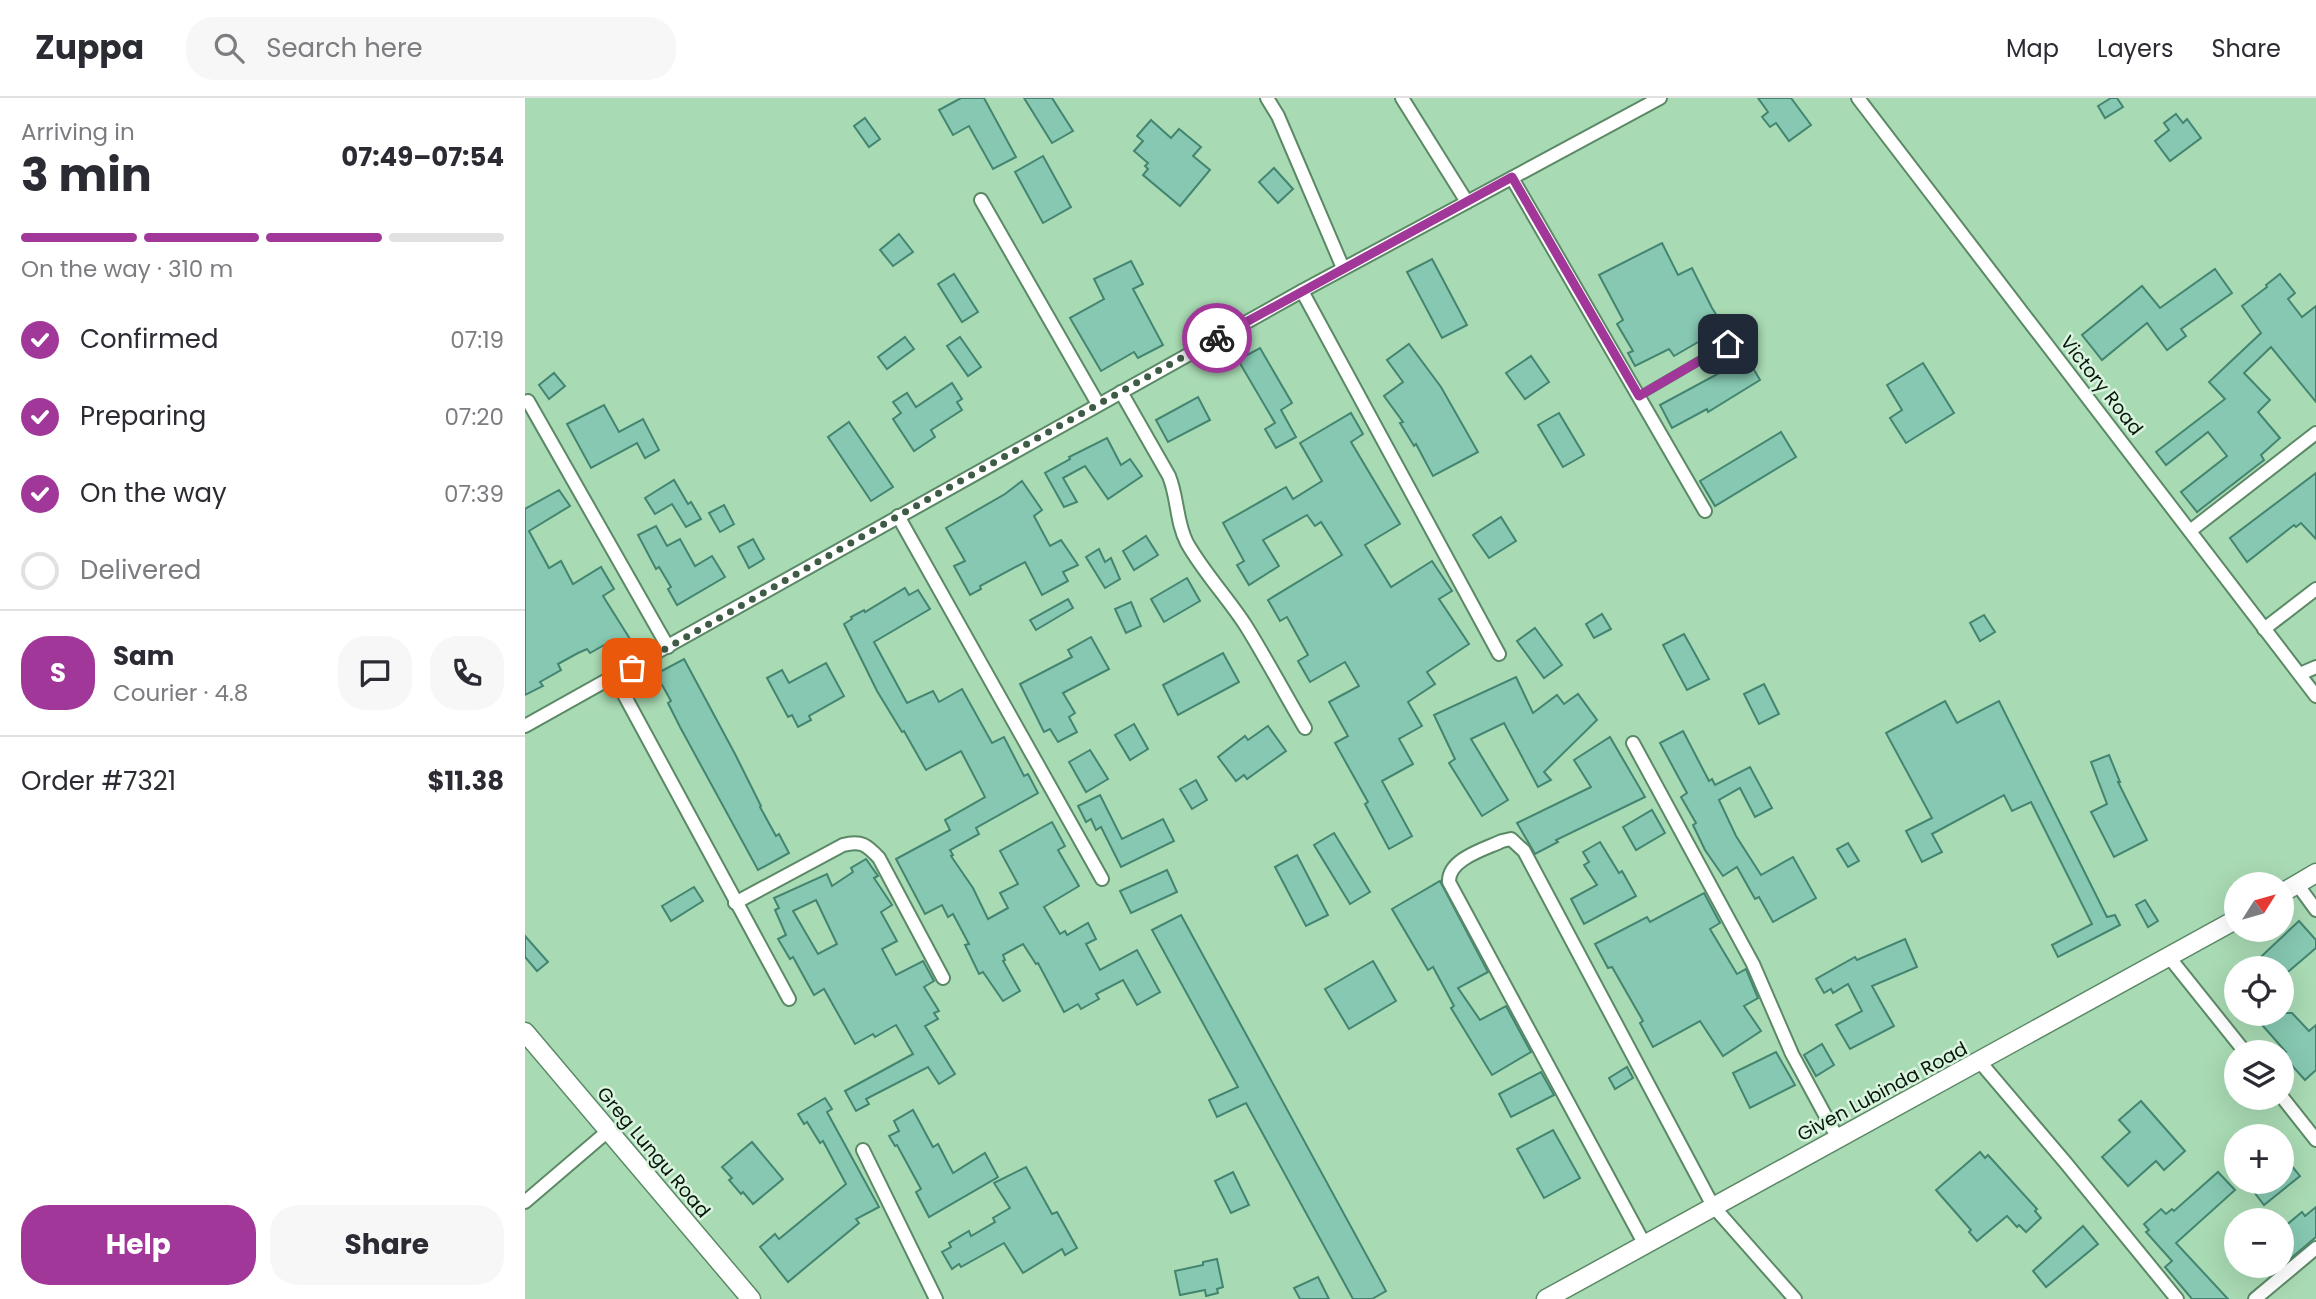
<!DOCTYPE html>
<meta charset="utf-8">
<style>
body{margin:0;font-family:Poppins,sans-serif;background:#f7f7f7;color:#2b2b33;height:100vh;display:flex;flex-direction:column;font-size:26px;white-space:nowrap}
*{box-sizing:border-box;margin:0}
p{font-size:23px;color:#7c7c81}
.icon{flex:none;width:38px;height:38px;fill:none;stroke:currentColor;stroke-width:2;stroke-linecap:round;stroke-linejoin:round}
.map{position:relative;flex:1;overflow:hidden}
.sheet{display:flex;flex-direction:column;background:#fff;width:525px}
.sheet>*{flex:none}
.needle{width:46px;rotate:53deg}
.controls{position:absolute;left:1699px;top:774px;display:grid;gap:14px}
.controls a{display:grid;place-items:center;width:70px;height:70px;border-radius:50%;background:#fff;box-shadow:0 7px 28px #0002;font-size:35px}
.pin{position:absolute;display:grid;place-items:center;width:60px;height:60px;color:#fff;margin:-30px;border-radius:14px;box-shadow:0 4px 10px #0006}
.courier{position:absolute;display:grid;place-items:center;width:70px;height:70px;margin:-35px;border:5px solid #a13899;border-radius:50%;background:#fff;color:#222;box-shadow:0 2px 9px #0007}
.headline em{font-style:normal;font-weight:700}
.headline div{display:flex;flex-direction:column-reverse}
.headline{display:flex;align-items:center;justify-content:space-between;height:119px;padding:0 21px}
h1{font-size:46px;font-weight:700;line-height:52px}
.bar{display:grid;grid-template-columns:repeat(4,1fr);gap:10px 7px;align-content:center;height:84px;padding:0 21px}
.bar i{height:9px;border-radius:5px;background:#e1e1e2}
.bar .selected{background:#a13899}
.bar p{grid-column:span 4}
.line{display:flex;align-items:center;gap:18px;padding:0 21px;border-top:2px solid #e1e1e2}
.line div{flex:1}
.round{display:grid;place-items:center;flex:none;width:74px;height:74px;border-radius:28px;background:#f7f7f7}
ol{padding:0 21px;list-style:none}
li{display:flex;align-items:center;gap:21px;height:77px}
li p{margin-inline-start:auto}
li .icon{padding:7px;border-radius:50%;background:#a13899;color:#fff;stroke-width:4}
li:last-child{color:#7c7c81}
li i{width:38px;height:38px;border:4px solid #e1e1e2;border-radius:50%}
.action{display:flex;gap:14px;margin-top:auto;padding:14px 21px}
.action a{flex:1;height:80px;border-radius:28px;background:#a13899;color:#fff;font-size:28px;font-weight:700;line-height:80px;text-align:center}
.action a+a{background:#f7f7f7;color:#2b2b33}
header{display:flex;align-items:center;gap:42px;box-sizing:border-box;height:98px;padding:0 35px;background:#fff;border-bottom:2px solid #e1e1e2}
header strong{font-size:33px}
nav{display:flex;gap:38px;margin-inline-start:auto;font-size:24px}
.search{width:490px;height:63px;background:#f7f7f7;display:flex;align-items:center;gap:18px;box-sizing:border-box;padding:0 24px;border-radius:28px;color:#7c7c81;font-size:26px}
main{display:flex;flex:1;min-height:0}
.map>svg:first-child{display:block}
.building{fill:#86c8b1;stroke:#438570;stroke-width:2;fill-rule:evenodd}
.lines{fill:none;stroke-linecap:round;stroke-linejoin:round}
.lane-casing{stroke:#5b8966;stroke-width:10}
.street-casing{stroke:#5b8966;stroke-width:16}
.secondary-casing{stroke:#5b8966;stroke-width:21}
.lane{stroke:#fff;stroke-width:6}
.street{stroke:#fff;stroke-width:12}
.secondary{stroke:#fff;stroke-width:18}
.done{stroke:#3e5b45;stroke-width:7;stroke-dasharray:0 12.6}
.route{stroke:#a13899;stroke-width:9}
.labels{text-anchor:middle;stroke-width:5;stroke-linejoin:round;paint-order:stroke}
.street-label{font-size:19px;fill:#05170a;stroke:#dbf4df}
</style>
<header>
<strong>Zuppa</strong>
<div class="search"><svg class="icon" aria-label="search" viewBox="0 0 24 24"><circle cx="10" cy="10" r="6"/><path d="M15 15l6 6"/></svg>Search here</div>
<nav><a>Map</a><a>Layers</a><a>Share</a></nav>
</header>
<main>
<section class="sheet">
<div class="headline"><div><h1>3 min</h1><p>Arriving in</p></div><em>07:49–07:54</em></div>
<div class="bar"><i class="selected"></i><i class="selected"></i><i class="selected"></i><i></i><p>On the way · 310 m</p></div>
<ol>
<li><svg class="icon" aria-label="check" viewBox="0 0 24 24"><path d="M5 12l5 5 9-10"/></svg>Confirmed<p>07:19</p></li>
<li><svg class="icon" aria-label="check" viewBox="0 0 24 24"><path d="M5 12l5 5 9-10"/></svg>Preparing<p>07:20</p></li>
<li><svg class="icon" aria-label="check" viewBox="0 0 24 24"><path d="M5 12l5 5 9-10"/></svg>On the way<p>07:39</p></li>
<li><i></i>Delivered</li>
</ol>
<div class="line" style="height:126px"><b class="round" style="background:#a13899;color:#fff">S</b><div><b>Sam</b><p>Courier · 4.8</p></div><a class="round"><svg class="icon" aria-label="chat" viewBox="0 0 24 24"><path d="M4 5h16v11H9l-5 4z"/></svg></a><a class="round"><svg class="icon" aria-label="phone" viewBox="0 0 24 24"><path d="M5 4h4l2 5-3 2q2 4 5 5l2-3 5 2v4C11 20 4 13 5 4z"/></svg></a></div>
<div class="line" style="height:91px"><div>Order #7321</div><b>$11.38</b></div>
<div class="action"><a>Help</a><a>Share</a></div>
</section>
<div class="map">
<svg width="1791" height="1201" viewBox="0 0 1791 1201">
<rect width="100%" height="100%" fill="#a8dab3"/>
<!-- building -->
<g class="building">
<polygon points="436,0 459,0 491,59 468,71 444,28 428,37 414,12"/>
<polygon points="499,0 527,0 548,33 527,45"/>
<polygon points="1233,0 1266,0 1286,27 1264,43 1251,25 1245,29 1237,19 1243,14"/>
<polygon points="1586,0 1592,0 1598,9 1580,20 1573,8"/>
<polygon points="1651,16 1658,25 1662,21 1676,40 1645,63 1630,43 1644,32 1639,25"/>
<polygon points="340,20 355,41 344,49 329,28"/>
<polygon points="626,22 646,40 654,31 676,49 668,58 685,72 655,108 618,77 623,71 620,68 623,65 609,53 618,43 612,38"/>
<polygon points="518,58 546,109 518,125 490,74"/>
<polygon points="749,70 768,91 753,105 734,84"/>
<polygon points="374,136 388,154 368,168 355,152"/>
<polygon points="1137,145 1153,177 1167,170 1187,210 1199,229 1149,258 1144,251 1110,268 1103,255 1108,253 1092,226 1098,222 1074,177"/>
<polygon points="907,161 942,227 917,240 882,174"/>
<polygon points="606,163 618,186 608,191 638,247 613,260 609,254 576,273 545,220 579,201 569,181"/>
<polygon points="1690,171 1707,195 1656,231 1661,238 1642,252 1622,225 1577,262 1557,237 1617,188 1635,210"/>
<polygon points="429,176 453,214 437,224 413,186"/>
<polygon points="1755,176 1770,195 1763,201 1777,219 1791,208 1791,304 1746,249 1719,275 1745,302 1733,314 1755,340 1736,357 1739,362 1672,414 1656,394 1702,358 1683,334 1641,367 1631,354 1700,301 1684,284 1736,235 1717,208 1742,189 1741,187"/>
<polygon points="380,239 389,251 362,271 353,259"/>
<polygon points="435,239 456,269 443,278 422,248"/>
<polygon points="884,246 916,289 953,354 908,378 891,346 889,348 875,325 878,324 859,298 878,284 862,262"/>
<polygon points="735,250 767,305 756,312 771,339 751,350 740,331 750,325 713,262"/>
<polygon points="1006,258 1024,284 1000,301 981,275"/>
<polygon points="1222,260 1235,282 1183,314 1182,311 1147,330 1135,307"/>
<polygon points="1398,265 1429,315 1381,345 1365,320 1377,312 1362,287"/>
<polygon points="29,275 40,288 24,301 14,287"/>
<polygon points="427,285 437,301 432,304 437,312 406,332 410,339 389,353 368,321 376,315 368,304 382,295 391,309"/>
<polygon points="673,299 685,322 643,344 631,322"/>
<polygon points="79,307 94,334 118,321 134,352 120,360 112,345 66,370 42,326"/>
<polygon points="826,315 838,336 826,344 875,426 840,447 866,489 907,463 927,493 914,501 944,546 902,574 910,586 883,604 897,628 874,641 888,666 857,683 887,738 864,751 840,706 843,704 810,645 823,638 804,604 834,588 820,564 785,584 773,563 783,557 762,519 755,523 743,502 817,457 796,424 790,428 782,417 738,442 754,468 724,487 712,467 719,463 698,425 761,389 768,401 797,383 775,345"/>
<polygon points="1034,315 1059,357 1038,369 1013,327"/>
<polygon points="324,324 368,389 346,403 303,339"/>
<polygon points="1256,334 1271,359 1190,408 1175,383"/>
<polygon points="582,340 596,367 605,361 617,378 583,401 560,368 538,380 552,404 539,409 520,375 545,361 544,359"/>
<polygon points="1791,375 1791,441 1776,425 1771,429 1769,427 1722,464 1705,440"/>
<polygon points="149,382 163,406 166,404 176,421 161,429 147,406 130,416 120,400"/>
<polygon points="497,383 517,412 509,418 525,448 536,442 553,467 538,474 543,483 517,497 500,464 455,488 456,491 445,497 429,468 440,463 421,430 480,396"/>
<polygon points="34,392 45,408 4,433 24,470 36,463 48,486 76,469 89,491 78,498 105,541 92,550 89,545 83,549 81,546 65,555 62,551 53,555 33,566 36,572 15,584 18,588 0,597 0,411"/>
<polygon points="199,407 209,426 195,434 184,415"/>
<polygon points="976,419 991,443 964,460 948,437"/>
<polygon points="131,428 142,448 155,441 170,468 187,458 200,479 152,507 143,491 146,489 134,469 131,471 113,437"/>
<polygon points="621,438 633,457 609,472 598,453"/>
<polygon points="228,441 239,461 224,470 213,449"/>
<polygon points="574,451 580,464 586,460 595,481 580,490 561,459"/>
<polygon points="662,480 675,503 639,524 626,501"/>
<polygon points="380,490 384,497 393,492 405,511 349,544 382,605 408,593 414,604 437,591 467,645 479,639 499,678 503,676 513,695 451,730 454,736 425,752 428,757 426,758 448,790 463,821 483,810 475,795 493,786 475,753 527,724 540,748 533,752 554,788 519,809 535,836 540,833 542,837 563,825 571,841 561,846 575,872 612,852 635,894 612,907 598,882 571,896 574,901 556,911 553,906 539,914 513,865 511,866 498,846 478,857 480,862 478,863 495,893 478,903 458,874 454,876 440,847 444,846 428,816 423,819 417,807 400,816 371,761 425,732 420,722 460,699 436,653 401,672 379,633 377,634 352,593 319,526 327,521 326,519 339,512 340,514"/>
<polygon points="543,501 548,510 511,532 505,522"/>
<polygon points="606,504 616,528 601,535 590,511"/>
<polygon points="1077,516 1086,531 1069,540 1061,526"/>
<polygon points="1459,517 1470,534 1455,543 1445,525"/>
<polygon points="1010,530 1037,567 1019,580 992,543"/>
<polygon points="1159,536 1184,581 1162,592 1138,547"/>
<polygon points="566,539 584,571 538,595 550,615 544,619 552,634 533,644 525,631 519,634 495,586 547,559 543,552"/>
<polygon points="698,555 714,584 653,617 638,587"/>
<polygon points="159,561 210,656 236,708 235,709 251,738 254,736 264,755 233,772 155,629 143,605 146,603 131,576"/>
<polygon points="301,565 319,598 284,618 286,622 273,629 267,617 263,619 242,580 257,572 264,585"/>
<polygon points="991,579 1008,615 1032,597 1039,606 1053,596 1072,622 1019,674 1026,682 1013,689 979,625 946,641 983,702 957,718 924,665 930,661 909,617"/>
<polygon points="1239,586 1254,616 1234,626 1219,596"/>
<polygon points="1420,603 1432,625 1474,603 1582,819 1590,817 1595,827 1533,859 1527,847 1567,826 1506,704 1487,713 1479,697 1407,736 1417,754 1397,764 1381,733 1407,720 1361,635"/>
<polygon points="609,626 623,651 605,662 590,637"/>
<polygon points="743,628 761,653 722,681 719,677 711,683 693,659 720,638 723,642"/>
<polygon points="1158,633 1184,683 1187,681 1190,687 1225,669 1247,710 1230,719 1215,690 1194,702 1211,738 1236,777 1268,759 1291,800 1248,824 1234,799 1230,801 1212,769 1198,778 1180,752 1168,727 1171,725 1156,699 1162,695 1135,645"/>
<polygon points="1085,639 1120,699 1031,742 1033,744 1010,756 992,725 1066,689 1049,662"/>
<polygon points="565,652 583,681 561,694 544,664"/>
<polygon points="1584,657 1595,684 1593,684 1622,742 1589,759 1566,714 1582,706 1566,664"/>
<polygon points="671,682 682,702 667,711 655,691"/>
<polygon points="575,697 597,741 638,721 649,743 596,769 576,729 571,732 566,721 561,724 553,708"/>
<polygon points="1127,712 1140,735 1111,752 1098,729"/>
<polygon points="809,735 845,794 825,806 789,747"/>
<polygon points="1075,744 1094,775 1097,773 1111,798 1059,826 1046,801 1072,787 1059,767 1064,764 1058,754"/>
<polygon points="1323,745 1334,763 1323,769 1312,751"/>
<polygon points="772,757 803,817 781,828 750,769"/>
<path d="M341 761 353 778 349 780 367 807 356 814 372 843 357 851 371 877 398 863 409 883 399 889 414 913 409 915 413 921 400 928 430 976 414 986 403 969 341 1001 344 1006 331 1013 320 993 388 956 371 927 350 939 348 936 330 946 299 891 289 897 268 859 265 861 253 841 261 837 250 812 254 810 249 800 302 776 307 788 328 774 326 770ZM291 802 312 846 293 856 268 813Z"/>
<polygon points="642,772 652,794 606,815 595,793"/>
<polygon points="915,783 963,874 933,890 955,922 981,908 1006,954 967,977 926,910 929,908 908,869 903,872 867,811"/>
<polygon points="169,789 178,803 146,823 137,808"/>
<polygon points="1179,795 1195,825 1185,831 1212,876 1221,871 1233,900 1219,908 1236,933 1198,958 1175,923 1128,949 1115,925 1118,923 1087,869 1083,870 1070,846 1122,819 1125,824"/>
<polygon points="1620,802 1633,823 1623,829 1611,807"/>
<polygon points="656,817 861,1193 847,1201 828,1201 721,1005 692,1019 684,1002 713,989 627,832"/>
<polygon points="1774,823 1791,842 1791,850 1757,879 1757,870 1724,870"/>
<polygon points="0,838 23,864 12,873 0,859"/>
<polygon points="1380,841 1392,869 1347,888 1369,928 1325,951 1311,927 1337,913 1323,886 1308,895 1306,891 1299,895 1291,881 1330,859 1332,862"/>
<polygon points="848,863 871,903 824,931 800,891"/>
<polygon points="1737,915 1767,915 1784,933 1791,927 1791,972 1780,982 1762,962 1764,961 1759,955 1761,954 1731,920"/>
<polygon points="1297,946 1309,967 1291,978 1279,957"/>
<polygon points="1251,954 1270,987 1225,1010 1208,975"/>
<polygon points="1102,969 1108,980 1090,991 1084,980"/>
<polygon points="1016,974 1029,997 986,1019 974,996"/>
<polygon points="300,1000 307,1011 302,1014 354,1109 331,1121 334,1125 263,1184 235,1149 250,1136 254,1141 321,1086 298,1043 295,1045 282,1024 279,1026 273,1016"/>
<polygon points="1616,1003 1660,1053 1639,1072 1631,1063 1603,1088 1577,1059 1605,1034 1594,1022"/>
<polygon points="388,1012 408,1049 413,1046 428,1075 460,1055 473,1079 404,1119 391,1094 396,1091 372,1047 370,1048 364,1038 374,1033 369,1023"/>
<polygon points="1028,1032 1055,1080 1019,1100 992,1051"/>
<polygon points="227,1044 258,1081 228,1106 218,1094 216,1096 204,1082 207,1080 197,1069"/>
<polygon points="1455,1054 1460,1060 1463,1057 1512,1111 1510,1113 1516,1120 1501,1134 1494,1127 1492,1129 1482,1118 1452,1143 1444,1134 1446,1132 1411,1092"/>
<polygon points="1757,1056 1775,1078 1739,1107 1729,1094 1742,1083 1757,1083"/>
<polygon points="501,1069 527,1116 532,1114 552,1150 540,1157 537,1151 498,1175 479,1145 436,1169 434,1166 427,1171 417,1154 426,1149 424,1145 444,1133 446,1138 470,1124 468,1120 485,1110 469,1085"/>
<polygon points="708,1074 724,1107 706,1115 690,1083"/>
<polygon points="1693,1074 1710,1092 1651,1145 1703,1201 1667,1201 1640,1169 1647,1163 1621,1134 1624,1132 1619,1126 1636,1111 1641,1116 1647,1111 1649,1113"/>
<polygon points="1791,1109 1791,1139 1765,1161 1757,1152 1757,1137 1762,1133 1759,1129 1777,1114 1780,1118"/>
<polygon points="1558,1128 1573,1146 1521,1189 1508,1173"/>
<polygon points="692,1161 698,1189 692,1191 693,1195 681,1198 680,1192 655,1197 650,1173 678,1167 678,1164"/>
<polygon points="793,1179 804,1201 775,1201 769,1190"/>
</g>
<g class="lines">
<!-- lane casing -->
<g class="lane-casing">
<polyline id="lane" points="1114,298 1203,246"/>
</g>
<!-- street casing -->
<g class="street-casing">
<g id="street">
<polyline points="742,0 753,18 818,170"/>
<polyline points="877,0 942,104"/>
<polyline points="1333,0 1791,598"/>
<polyline points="987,80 1180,413"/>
<polyline points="456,102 573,306"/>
<polyline points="777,193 974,556"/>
<path d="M596 294 644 378C653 400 651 424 662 445 679 475 703 500 721 528 742 562 760 596 780 630"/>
<polyline points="3,303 143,549"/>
<polyline points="373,418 577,781"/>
<polyline points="1665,433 1791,335"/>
<polyline points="1739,531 1791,491"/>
<polyline points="1775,576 1791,569"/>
<polyline points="90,580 264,901"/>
<polyline points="0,628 777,193 1135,0"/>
<polyline points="1108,645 1228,866 1267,956 1312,1039"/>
<polyline points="1772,786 1791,812"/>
<path d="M210 805 318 747C336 742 342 747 354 760L418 880"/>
<polyline points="1644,859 1720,954"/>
<polyline points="1455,964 1540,1064 1652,1201"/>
<polyline points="1757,999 1791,1042"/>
<polyline points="338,1052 411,1201"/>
<polyline points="0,1104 83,1033"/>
<path d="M1120 1147 924 784C923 761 960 751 977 743L986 741 999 753 1188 1108 1270 1201"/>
<polyline points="1730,1201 1791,1150"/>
</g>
</g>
<!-- secondary casing -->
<g class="secondary-casing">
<g id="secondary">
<polyline points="1757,795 1791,775"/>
<polyline points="0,934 226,1201"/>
<polyline points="1021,1201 1712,821"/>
</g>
</g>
<!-- lane -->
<use href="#lane" class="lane"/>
<!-- street -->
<use href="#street" class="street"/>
<!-- secondary -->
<use href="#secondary" class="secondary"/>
</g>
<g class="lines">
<!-- done -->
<polyline class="done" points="107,570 373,418 692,240"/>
<!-- route -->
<polyline class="route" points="692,240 987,79 1114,298 1203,246"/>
</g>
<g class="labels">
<!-- street labels -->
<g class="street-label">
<text transform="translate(1577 287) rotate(52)" y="7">Victory Road</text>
<text transform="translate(1357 993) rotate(-28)" y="7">Given Lubinda Road</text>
<text transform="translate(129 1054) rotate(50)" y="7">Greg Lungu Road</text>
</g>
</g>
</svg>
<div class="controls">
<a><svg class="needle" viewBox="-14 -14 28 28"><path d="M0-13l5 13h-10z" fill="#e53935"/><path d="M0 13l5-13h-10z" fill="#7c7c81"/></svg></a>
<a><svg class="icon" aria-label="locate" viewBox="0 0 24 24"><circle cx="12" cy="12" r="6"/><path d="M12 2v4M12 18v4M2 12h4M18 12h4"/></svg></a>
<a><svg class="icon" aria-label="layers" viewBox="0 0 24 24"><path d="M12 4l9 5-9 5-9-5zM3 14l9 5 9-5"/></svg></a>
<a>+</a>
<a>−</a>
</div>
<div class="pin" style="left:107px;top:570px;background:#ea580c"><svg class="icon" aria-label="bag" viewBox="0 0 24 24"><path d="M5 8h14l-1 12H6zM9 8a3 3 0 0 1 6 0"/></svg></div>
<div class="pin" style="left:1203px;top:246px;background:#1f2937"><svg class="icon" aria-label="home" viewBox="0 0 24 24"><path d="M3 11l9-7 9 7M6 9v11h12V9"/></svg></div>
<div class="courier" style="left:692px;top:240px"><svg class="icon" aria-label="bike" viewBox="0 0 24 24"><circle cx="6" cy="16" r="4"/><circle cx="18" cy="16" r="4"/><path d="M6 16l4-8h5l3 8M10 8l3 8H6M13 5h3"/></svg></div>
</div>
</main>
